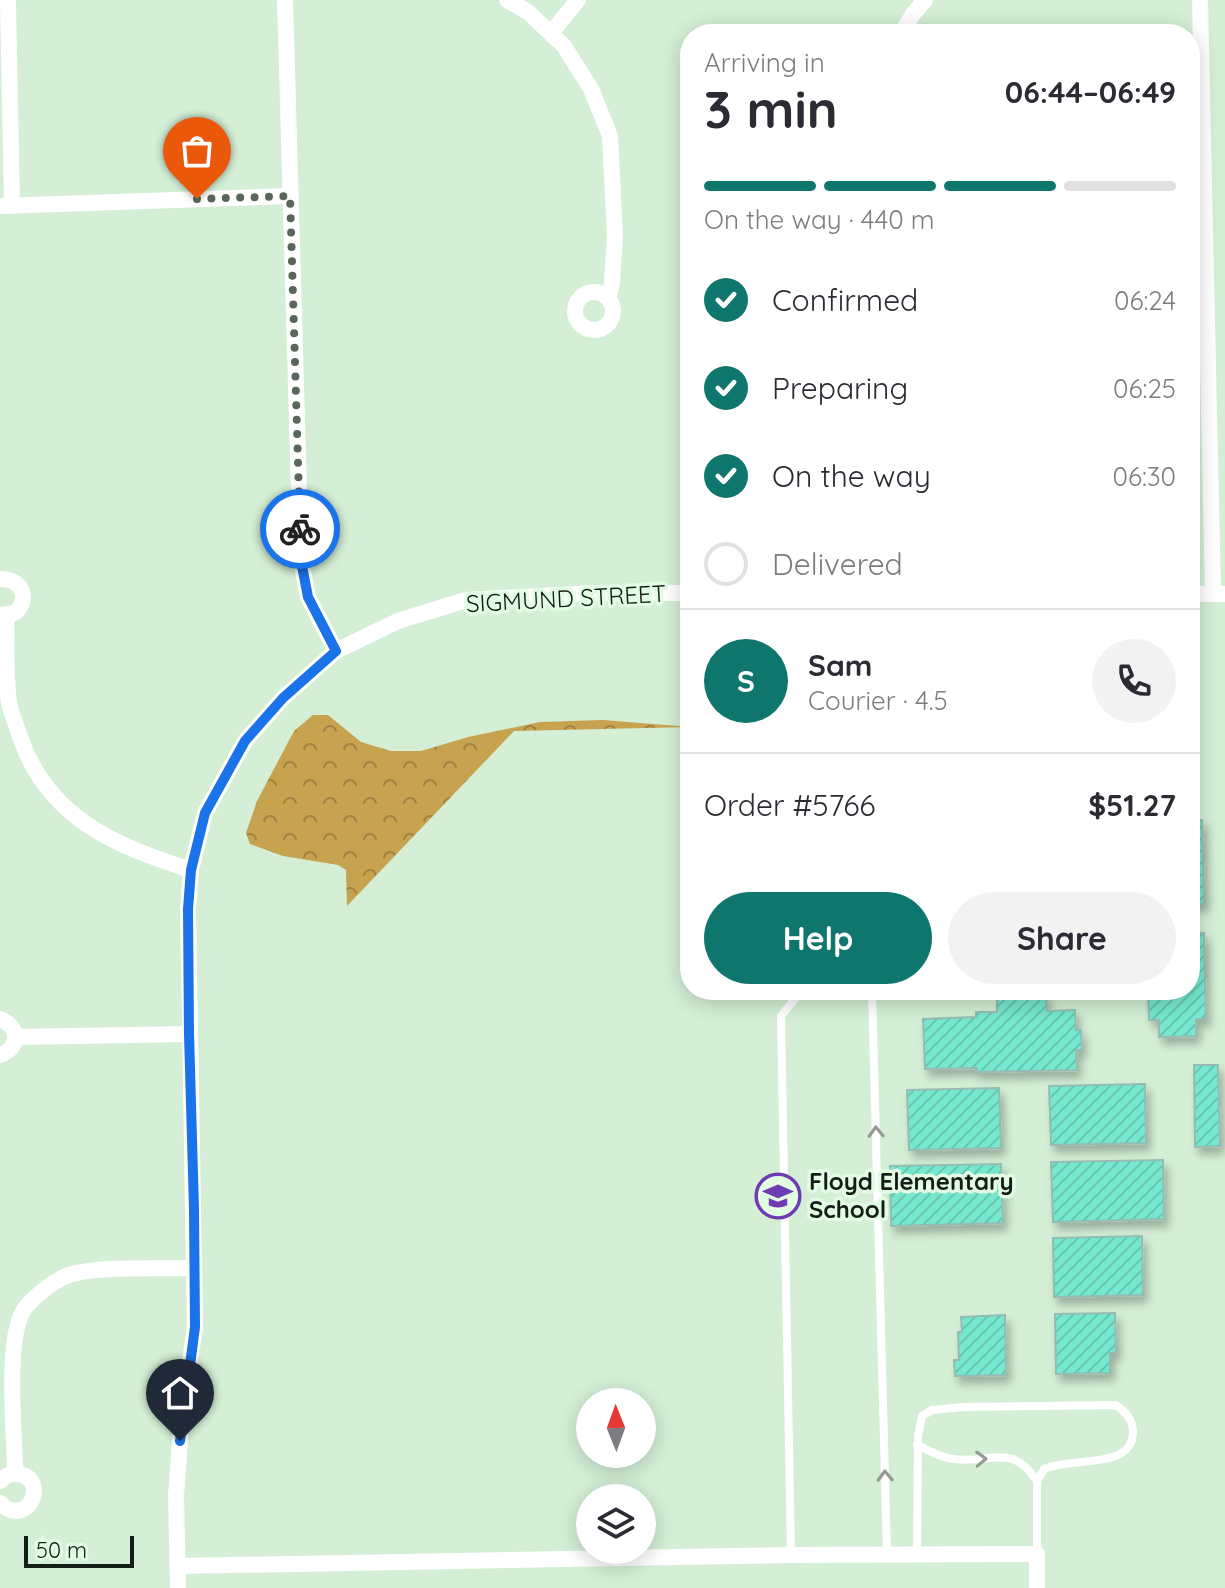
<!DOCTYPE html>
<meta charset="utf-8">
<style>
body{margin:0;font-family:Quicksand,sans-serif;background:#f2f2f3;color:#2b2b33;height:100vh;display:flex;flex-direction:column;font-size:30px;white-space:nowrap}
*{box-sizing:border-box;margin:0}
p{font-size:26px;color:#7c7c81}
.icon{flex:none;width:44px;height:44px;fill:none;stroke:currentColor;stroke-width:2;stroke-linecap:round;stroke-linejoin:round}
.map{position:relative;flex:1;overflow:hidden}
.sheet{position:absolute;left:680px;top:24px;width:520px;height:976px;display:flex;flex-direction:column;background:#fff;border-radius:32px;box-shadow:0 4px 20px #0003}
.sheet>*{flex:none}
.needle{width:52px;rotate:359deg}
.controls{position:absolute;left:576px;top:1388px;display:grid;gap:16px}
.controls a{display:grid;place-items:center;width:80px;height:80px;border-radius:50%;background:#fff;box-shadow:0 4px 20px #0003;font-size:40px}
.scale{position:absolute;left:24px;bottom:20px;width:110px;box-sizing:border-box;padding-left:8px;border:4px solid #151e16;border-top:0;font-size:22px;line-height:28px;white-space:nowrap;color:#151e16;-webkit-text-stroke:6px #e1fce3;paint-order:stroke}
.pin{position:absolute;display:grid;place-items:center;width:68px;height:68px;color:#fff;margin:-82px -34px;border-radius:50% 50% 50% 0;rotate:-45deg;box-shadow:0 0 8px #0007}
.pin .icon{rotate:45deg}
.courier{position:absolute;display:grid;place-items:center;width:80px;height:80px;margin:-40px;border:6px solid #1a73e8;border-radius:50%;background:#fff;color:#222;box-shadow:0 2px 10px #0007}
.headline em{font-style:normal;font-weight:700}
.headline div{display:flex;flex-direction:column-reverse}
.headline{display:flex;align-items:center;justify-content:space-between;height:136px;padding:0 24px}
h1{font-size:52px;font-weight:700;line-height:60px}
.bar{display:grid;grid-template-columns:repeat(4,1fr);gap:12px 8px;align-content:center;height:96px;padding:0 24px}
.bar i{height:10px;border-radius:6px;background:#e1e1e2}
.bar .selected{background:#0f766e}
.bar p{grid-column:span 4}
.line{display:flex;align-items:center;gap:20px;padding:0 24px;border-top:2px solid #e1e1e2}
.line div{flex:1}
.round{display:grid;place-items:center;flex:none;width:84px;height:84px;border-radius:42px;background:#f2f2f3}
ol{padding:0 24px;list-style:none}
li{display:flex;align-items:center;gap:24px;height:88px}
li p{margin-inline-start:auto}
li .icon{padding:8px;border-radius:50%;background:#0f766e;color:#fff;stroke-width:4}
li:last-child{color:#7c7c81}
li i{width:44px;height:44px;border:4px solid #e1e1e2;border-radius:50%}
.button{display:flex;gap:16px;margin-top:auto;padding:16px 24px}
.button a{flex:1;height:92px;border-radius:48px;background:#0f766e;color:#fff;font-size:32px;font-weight:700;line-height:92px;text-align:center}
.button a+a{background:#f2f2f3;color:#2b2b33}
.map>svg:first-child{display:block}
.forest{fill:url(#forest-crowns)}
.building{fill:url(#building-hatch);stroke:#95bcb2;stroke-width:2;filter:url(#shadow)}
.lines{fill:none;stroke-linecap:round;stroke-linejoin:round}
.service{stroke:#fff;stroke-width:8}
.minor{stroke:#fff;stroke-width:16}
.oneway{stroke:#969a96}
.done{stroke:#586759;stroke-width:8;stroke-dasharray:0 14.4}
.route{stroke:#1a73e8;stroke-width:10}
.labels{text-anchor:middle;stroke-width:7;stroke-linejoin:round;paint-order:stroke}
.street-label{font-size:24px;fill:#151e16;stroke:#e1fce3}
.poi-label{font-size:24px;font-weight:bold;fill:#151e16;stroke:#e1fce3;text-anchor:start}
</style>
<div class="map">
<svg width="1225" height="1588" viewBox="0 0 1225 1588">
<defs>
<pattern id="forest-crowns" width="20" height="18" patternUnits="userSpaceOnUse" patternTransform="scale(2)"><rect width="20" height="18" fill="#c7a24f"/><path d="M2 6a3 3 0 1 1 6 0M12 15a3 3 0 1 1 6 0" fill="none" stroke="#a08341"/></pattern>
<pattern id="building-hatch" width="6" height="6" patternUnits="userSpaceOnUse" patternTransform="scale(2)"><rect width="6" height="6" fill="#76e8cf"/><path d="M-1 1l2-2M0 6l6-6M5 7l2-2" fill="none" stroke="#65c7b1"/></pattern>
<filter id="shadow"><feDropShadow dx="4" dy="7" stdDeviation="4" flood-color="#0004"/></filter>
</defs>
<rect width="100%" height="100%" fill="#d4efd6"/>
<!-- forest -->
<polygon class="forest" points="313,715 328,715 361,742 391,751 421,751 468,737 540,722 603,720 690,727 514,731 347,906 346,870 338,865 283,856 250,844 246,833 257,801 294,731"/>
<!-- building -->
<g class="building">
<polygon points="1202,820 1204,904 1190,904 1190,821"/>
<polygon points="1190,926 1194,926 1194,934 1204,933 1206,1019 1196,1019 1196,1036 1159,1037 1159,1020 1149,1020 1148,990 1190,990"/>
<polygon points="1046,993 1047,1011 1075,1010 1076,1030 1081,1030 1082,1050 1076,1050 1077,1070 977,1072 977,1068 925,1069 923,1019 976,1017 976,1012 997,1012 997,994"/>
<polygon points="1194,1065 1218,1065 1220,1146 1195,1147"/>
<polygon points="1145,1084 1146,1143 1051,1145 1049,1086"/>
<polygon points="999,1088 1001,1148 909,1150 907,1090"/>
<polygon points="1163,1160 1164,1219 1053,1222 1051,1162"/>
<polygon points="1001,1164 1003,1223 891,1226 890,1166"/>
<polygon points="1142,1236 1143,1295 1054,1297 1053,1238"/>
<polygon points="1115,1313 1116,1353 1110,1353 1110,1373 1056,1374 1055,1314"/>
<polygon points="1005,1315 1006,1375 955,1376 954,1360 959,1360 958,1332 962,1332 961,1317"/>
</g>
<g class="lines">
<!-- service -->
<g class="service">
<polyline points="872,990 887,1554"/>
<path d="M917 1445C928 1450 941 1458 953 1459 991 1464 1012 1442 1037 1481"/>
<path d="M917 1554 918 1436 922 1416 932 1410 963 1407 1116 1405C1125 1412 1132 1418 1133 1430 1135 1471 1072 1456 1044 1469L1037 1481V1554"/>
<polyline points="791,1555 781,1016 798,995 808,990"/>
</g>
<!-- minor -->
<g class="minor">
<polyline points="8,0 12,206"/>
<polyline points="285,0 301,561 308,597 336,651"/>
<polyline points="507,0 528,12 564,46 591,89 610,136 615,236 612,283 608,298"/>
<polyline points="1200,0 1213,594"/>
<polyline points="551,33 578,0"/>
<polyline points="901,34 913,14 925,0"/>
<polyline points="0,206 290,196"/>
<circle cx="594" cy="311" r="19"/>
<path d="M0 579C21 578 31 598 15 613L0 615"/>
<polyline points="1190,594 1225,594"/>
<path d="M6 616C7 644 5 674 9 702 11 714 17 726 20 737 48 818 115 846 191 870"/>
<path d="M0 1019C19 1026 21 1048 0 1055"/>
<polyline points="15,1037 189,1034"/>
<path d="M15 1474C15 1435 4 1338 25 1308 34 1297 51 1283 64 1277 91 1265 161 1269 194 1268"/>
<path d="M0 1481C5 1476 10 1473 18 1474 50 1478 29 1530 0 1503"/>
<polyline points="178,1566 791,1555 1037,1554 1037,1588"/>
<polyline points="178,1588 176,1495 182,1415 195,1327 188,909 191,870 205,813 245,741 283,698 336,651 398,621 466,600 596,593 690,593"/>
</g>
</g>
<!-- one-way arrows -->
<defs><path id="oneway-chevron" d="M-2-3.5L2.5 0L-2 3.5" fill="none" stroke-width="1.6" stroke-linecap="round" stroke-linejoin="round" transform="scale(2)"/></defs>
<g class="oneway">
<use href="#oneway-chevron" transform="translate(876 1132) rotate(-92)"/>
<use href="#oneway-chevron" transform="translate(981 1459) rotate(-2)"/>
<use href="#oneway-chevron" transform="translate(885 1476) rotate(-92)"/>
</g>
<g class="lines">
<!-- done -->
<polyline class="done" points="197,199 290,196 300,529"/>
<!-- route -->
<polyline class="route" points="180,1441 195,1327 194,1209 189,1034 188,909 191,870 205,813 245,741 283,698 336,651 308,597 301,561 300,529"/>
</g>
<!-- icons -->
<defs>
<g id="school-ring" transform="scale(2.3)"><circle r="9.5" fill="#e1fce3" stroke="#6f3bb2" stroke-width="1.5"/><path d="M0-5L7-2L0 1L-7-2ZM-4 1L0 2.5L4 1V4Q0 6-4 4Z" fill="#6f3bb2"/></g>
</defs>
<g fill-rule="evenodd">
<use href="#school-ring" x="778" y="1196"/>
</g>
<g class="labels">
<!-- street labels -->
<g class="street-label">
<text transform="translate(566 599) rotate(-3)" y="8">SIGMUND STREET</text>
</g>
<!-- poi labels -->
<g class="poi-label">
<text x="809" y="1190">Floyd Elementary<tspan x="809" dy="28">School</tspan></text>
</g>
</g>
</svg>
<div class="controls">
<a><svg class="needle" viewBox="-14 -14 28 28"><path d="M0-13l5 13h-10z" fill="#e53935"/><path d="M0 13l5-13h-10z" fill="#7c7c81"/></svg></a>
<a><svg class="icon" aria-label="layers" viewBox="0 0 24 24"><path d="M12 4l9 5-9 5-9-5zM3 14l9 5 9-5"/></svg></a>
</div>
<div class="scale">50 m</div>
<div class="pin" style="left:197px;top:199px;background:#ea580c"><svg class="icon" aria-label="bag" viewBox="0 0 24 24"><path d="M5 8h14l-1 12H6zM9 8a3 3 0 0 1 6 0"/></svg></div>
<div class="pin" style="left:180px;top:1441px;background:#1f2937"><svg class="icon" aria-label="home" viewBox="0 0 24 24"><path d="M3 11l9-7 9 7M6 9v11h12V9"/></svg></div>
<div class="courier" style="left:300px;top:529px"><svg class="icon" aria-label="bike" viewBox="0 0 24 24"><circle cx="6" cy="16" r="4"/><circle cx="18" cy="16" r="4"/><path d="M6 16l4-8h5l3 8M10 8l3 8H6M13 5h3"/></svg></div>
<section class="sheet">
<div class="headline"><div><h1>3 min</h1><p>Arriving in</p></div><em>06:44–06:49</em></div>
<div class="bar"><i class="selected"></i><i class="selected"></i><i class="selected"></i><i></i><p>On the way · 440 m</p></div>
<ol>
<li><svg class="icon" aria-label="check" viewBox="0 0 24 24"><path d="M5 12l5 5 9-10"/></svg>Confirmed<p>06:24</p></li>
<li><svg class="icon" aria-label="check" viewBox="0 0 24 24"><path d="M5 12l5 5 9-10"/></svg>Preparing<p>06:25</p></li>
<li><svg class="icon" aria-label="check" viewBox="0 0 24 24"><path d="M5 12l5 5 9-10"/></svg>On the way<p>06:30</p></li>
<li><i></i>Delivered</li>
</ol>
<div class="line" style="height:144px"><b class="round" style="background:#0f766e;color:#fff">S</b><div><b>Sam</b><p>Courier · 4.5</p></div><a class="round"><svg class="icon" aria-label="phone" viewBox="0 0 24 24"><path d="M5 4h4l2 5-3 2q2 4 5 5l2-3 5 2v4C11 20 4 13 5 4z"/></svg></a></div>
<div class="line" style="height:104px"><div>Order #5766</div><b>$51.27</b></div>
<div class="button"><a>Help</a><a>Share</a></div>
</section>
</div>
